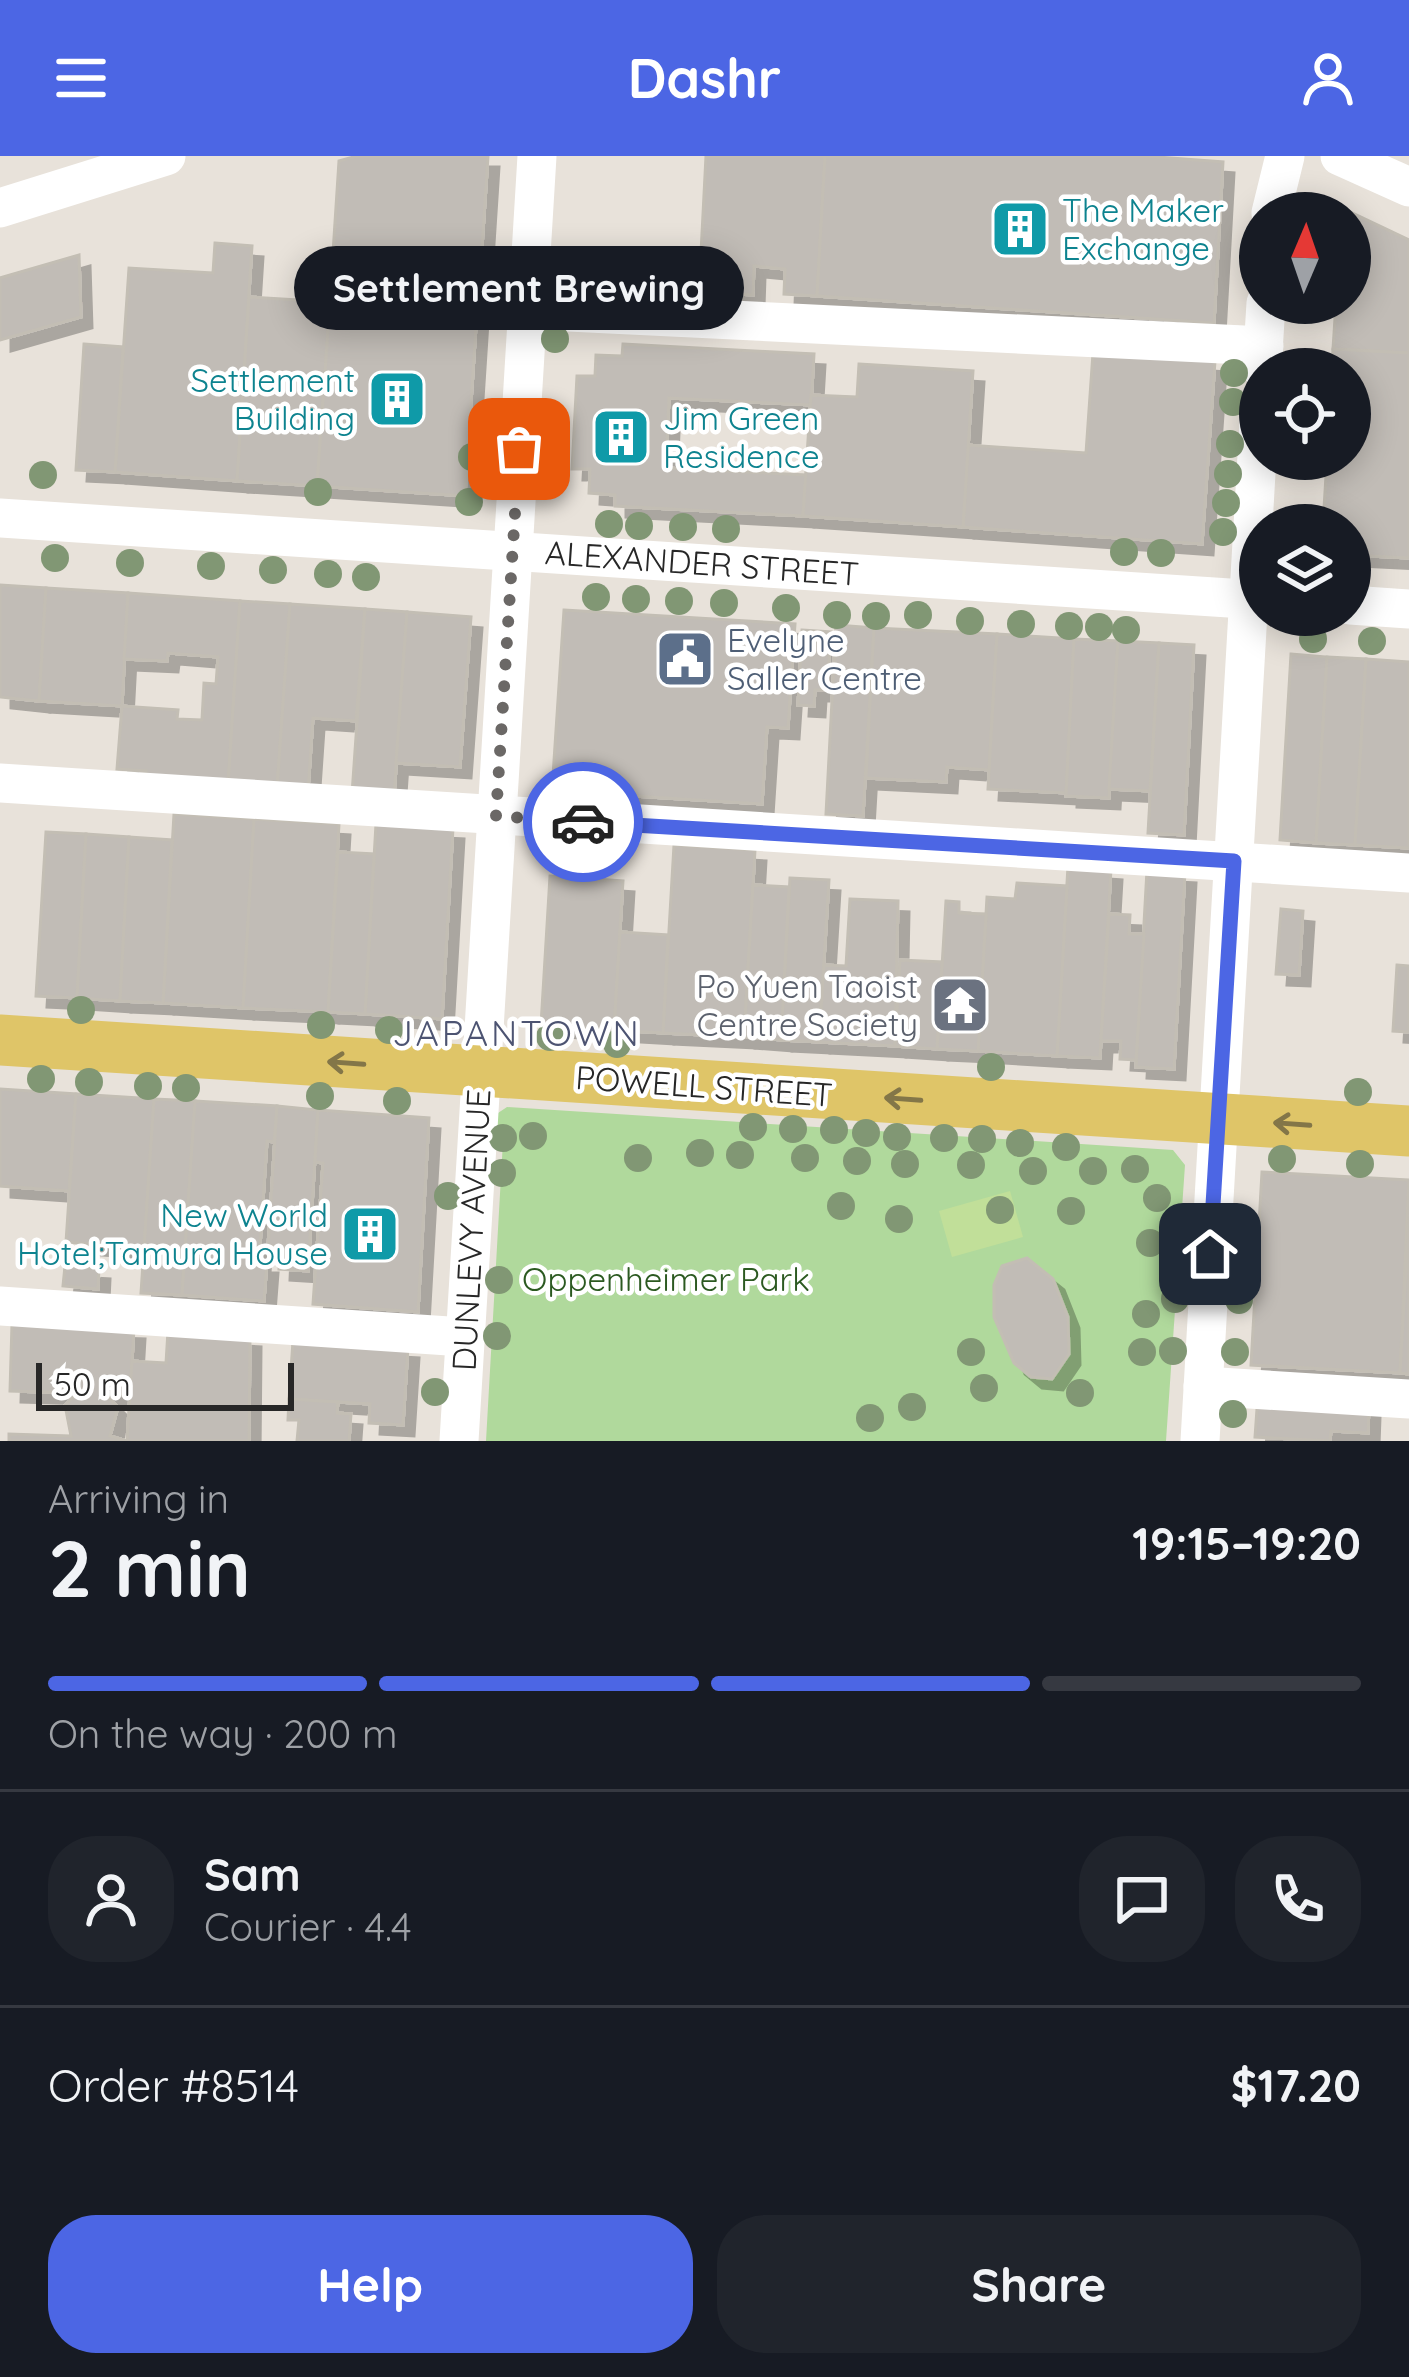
<!DOCTYPE html>
<meta charset="utf-8">
<style>
body{margin:0;font-family:Quicksand,sans-serif;background:#20242c;color:#f1f3f6;height:100vh;display:flex;flex-direction:column;font-size:45px;white-space:nowrap}
*{box-sizing:border-box;margin:0}
p{font-size:39px;color:#9ea1a6}
.icon{flex:none;width:66px;height:66px;fill:none;stroke:currentColor;stroke-width:2;stroke-linecap:round;stroke-linejoin:round}
.map{position:relative;height:1285px;overflow:hidden}
.panel{display:flex;flex-direction:column;background:#171b24;flex:1}
.panel>*{flex:none}
.needle{width:78px;rotate:2deg}
.buttons{position:absolute;left:1239px;top:36px;display:grid;gap:24px}
.buttons a{display:grid;place-items:center;width:132px;height:132px;border-radius:50%;background:#171b24;box-shadow:0 6px 30px #0003;font-size:60px}
.scale{position:absolute;left:36px;bottom:30px;width:258px;box-sizing:border-box;padding-left:12px;border:6px solid #272727;border-top:0;font-size:33px;line-height:42px;white-space:nowrap;color:#272727;-webkit-text-stroke:9px #fff;paint-order:stroke}
.pin{position:absolute;display:grid;place-items:center;width:102px;height:102px;color:#fff;margin:-51px;border-radius:24px;box-shadow:0 6px 18px #0006}
.courier{position:absolute;display:grid;place-items:center;width:120px;height:120px;margin:-60px;border:9px solid #4c66e4;border-radius:50%;background:#fff;color:#222;box-shadow:0 3px 15px #0007}
.bubble{position:absolute;height:84px;border-radius:42px;background:#171b24;box-shadow:0 6px 30px #0003;font-size:39px;font-weight:800;line-height:84px;text-align:center}
.summary em{font-style:normal;font-weight:800}
.summary div{display:flex;flex-direction:column-reverse}
.summary{display:flex;align-items:center;justify-content:space-between;height:204px;padding:0 48px}
h1{font-size:78px;font-weight:800;line-height:90px}
.bar{display:grid;grid-template-columns:repeat(4,1fr);gap:18px 12px;align-content:center;height:144px;padding:0 48px}
.bar i{height:15px;border-radius:9px;background:#363941}
.bar .active{background:#4c66e4}
.bar p{grid-column:span 4}
.line{display:flex;align-items:center;gap:30px;padding:0 48px;border-top:3px solid #363941}
.line div{flex:1}
.round{display:grid;place-items:center;flex:none;width:126px;height:126px;border-radius:48px;background:#20242c}
.cta{display:flex;gap:24px;margin-top:auto;padding:24px 48px}
.cta a{flex:1;height:138px;border-radius:48px;background:#4c66e4;color:#fff;font-size:48px;font-weight:800;line-height:138px;text-align:center}
.cta a+a{background:#20242c;color:#f1f3f6}
header{display:flex;justify-content:space-between;align-items:center;height:156px;padding:0 48px;background:#4c66e4;color:#fff;font-size:54px;font-weight:800}
.map>svg:first-child{display:block}
.green{fill:#b0d99c}
.pitch{fill:#c1df99}
.building{fill:#c1bcb6;stroke:#c3beb4;stroke-width:3;filter:url(#shadow)}
.lines{fill:none;stroke-linecap:round;stroke-linejoin:round}
.minor{stroke:#fff;stroke-width:39}
.major{stroke:#dfc568;stroke-width:51}
.tree{fill:#819774}
.oneway{stroke:#837648}
.done{stroke:#6b6866;stroke-width:12;stroke-dasharray:0 21.6}
.route{stroke:#4c66e4;stroke-width:15}
.labels{text-anchor:middle;stroke-width:9;stroke-linejoin:round;paint-order:stroke}
.culture-label{font-size:33px;fill:#0d838f;stroke:#fff;text-anchor:start}
.street-label{font-size:33px;fill:#272727;stroke:#fff}
.service-label{font-size:33px;fill:#4e5e75;stroke:#fff;text-anchor:start}
.worship-label{font-size:33px;fill:#5b616d;stroke:#fff;text-anchor:end}
.park-label{font-size:33px;fill:#2c5a21;stroke:#fff}
.neighbourhood-label{font-size:36px;letter-spacing:3px;fill:#4d5472;stroke:#fff}
</style>
<header><svg class="icon" aria-label="menu" viewBox="0 0 24 24"><path d="M4 6h16M4 12h16M4 18h16"/></svg>Dashr<svg class="icon" aria-label="person" viewBox="0 0 24 24"><circle cx="12" cy="8" r="4"/><path d="M4 21q1-7 8-7t8 7"/></svg></header>
<div class="map">
<svg width="1409" height="1285" viewBox="0 0 1409 1285">
<defs>
<filter id="shadow"><feDropShadow dx="11" dy="11" stdDeviation="0" flood-color="#0004"/></filter>
</defs>
<rect width="100%" height="100%" fill="#e8e2da"/>
<!-- green -->
<polygon class="green" points="507,951 1173,994 1185,1009 1166,1285 486,1285 503,985 496,976 498,957"/>
<!-- pitch -->
<polygon class="pitch" points="1010,1035 1023,1081 952,1101 939,1055"/>
<!-- building -->
<g class="building">
<polygon points="357,0 488,0 479,138 331,128 339,5"/>
<polygon points="706,0 825,0 817,140 784,138 785,113 754,110 753,139 699,136"/>
<polygon points="825,0 1144,0 1223,6 1214,167 817,140"/>
<polygon points="1342,52 1409,84 1409,197 1333,193 1336,147 1350,147 1350,57 1341,57"/>
<polygon points="215,87 252,90 237,325 115,316 129,112 213,117"/>
<polygon points="79,99 81,161 0,184 0,122"/>
<polygon points="249,141 330,146 317,330 237,325"/>
<polygon points="330,146 477,155 465,340 317,330"/>
<polygon points="84,188 123,191 115,316 76,314"/>
<polygon points="623,188 814,198 811,249 669,242 666,312 806,319 803,360 615,350 615,339 589,337 590,313 572,313 577,220 595,220 596,199 622,200"/>
<polygon points="1333,193 1409,197 1409,402 1350,399 1350,369 1323,369 1327,303 1350,303 1350,213 1332,213"/>
<polygon points="1093,197 1215,205 1202,388 963,371 968,289 1086,297"/>
<polygon points="859,208 973,215 963,371 803,360 811,239 857,241"/>
<polygon points="0,429 46,432 39,545 0,541"/>
<polygon points="46,432 128,437 122,550 39,545"/>
<polygon points="128,437 240,445 228,629 145,624 146,615 117,613 122,550 178,554 177,563 202,564 204,527 216,528 218,501 168,497 167,505 124,503"/>
<polygon points="240,445 290,448 277,633 228,629"/>
<polygon points="290,448 365,453 356,565 313,562 308,635 277,633"/>
<polygon points="365,453 407,456 394,641 352,638"/>
<polygon points="564,454 795,468 788,572 767,571 762,648 552,635"/>
<polygon points="407,456 471,461 460,611 396,607"/>
<polygon points="836,469 874,472 863,660 826,658"/>
<polygon points="874,472 997,478 989,614 947,611 946,626 866,622"/>
<polygon points="802,474 831,476 827,534 815,534 814,550 798,549"/>
<polygon points="997,478 1074,483 1066,637 988,633"/>
<polygon points="1074,483 1118,485 1109,642 1066,640"/>
<polygon points="1118,485 1159,487 1150,635 1109,633"/>
<polygon points="1159,487 1194,489 1184,679 1148,677"/>
<polygon points="1291,498 1327,501 1316,687 1280,684"/>
<polygon points="1327,501 1366,503 1355,689 1316,687"/>
<polygon points="1366,503 1409,506 1409,692 1355,689"/>
<polygon points="174,658 254,663 243,852 163,847"/>
<polygon points="254,663 339,668 328,856 243,852"/>
<polygon points="376,668 453,672 442,863 365,858"/>
<polygon points="46,676 86,678 77,842 36,840"/>
<polygon points="86,678 129,681 120,845 77,842"/>
<polygon points="129,681 172,684 163,847 120,845"/>
<polygon points="674,689 755,694 744,881 663,877"/>
<polygon points="338,696 374,698 365,858 328,856"/>
<polygon points="1068,710 1111,713 1100,902 1057,900"/>
<polygon points="1147,714 1185,716 1174,913 1136,911"/>
<polygon points="550,720 623,725 614,874 541,869"/>
<polygon points="790,722 829,724 819,886 781,884"/>
<polygon points="1017,727 1067,730 1057,900 978,895 987,741 1015,743"/>
<polygon points="753,729 789,731 781,884 744,881"/>
<polygon points="850,743 898,745 895,890 819,886 824,809 846,810"/>
<polygon points="946,745 959,746 959,757 986,758 978,895 937,893"/>
<polygon points="1281,753 1303,755 1299,819 1276,818"/>
<polygon points="1109,758 1130,759 1129,778 1144,778 1136,904 1120,903 1121,885 1101,885"/>
<polygon points="620,776 668,779 663,877 614,874"/>
<polygon points="900,804 942,806 937,893 895,890"/>
<polygon points="1397,809 1409,810 1409,876 1393,875"/>
<polygon points="0,933 76,938 69,1035 0,1030"/>
<polygon points="76,938 154,943 144,1092 66,1086"/>
<polygon points="154,943 195,945 182,1139 141,1137"/>
<polygon points="195,945 277,950 274,986 267,985 259,1106 267,1106 264,1145 182,1139"/>
<polygon points="277,950 318,954 308,1115 279,1113 280,1091 268,1090"/>
<polygon points="318,954 429,962 418,1156 313,1148 323,1007 315,1006"/>
<polygon points="1262,1016 1409,1024 1400,1217 1251,1209"/>
<polygon points="1409,1061 1409,1218 1400,1217"/>
<polygon points="1027,1102 1053,1123 1068,1161 1069,1198 1052,1223 1031,1221 1014,1207 994,1161 994,1129 1002,1110"/>
<polygon points="65,1110 99,1112 98,1133 63,1130"/>
<polygon points="12,1168 134,1172 130,1239 105,1238 118,1251 110,1280 127,1285 9,1285 9,1278 71,1280 65,1249 78,1237 10,1235"/>
<polygon points="168,1175 250,1180 249,1285 127,1285 132,1205 166,1207"/>
<polygon points="293,1185 408,1191 403,1269 369,1267 370,1248 289,1243"/>
<polygon points="1258,1239 1369,1250 1368,1277 1331,1275 1330,1285 1255,1281"/>
<polygon points="289,1243 338,1246 337,1257 351,1258 349,1285 297,1285 299,1264 288,1264"/>
</g>
<g class="lines">
<!-- minor -->
<g class="minor">
<polyline points="1340,0 1409,31"/>
<polyline points="0,52 166,0"/>
<polyline points="1271,57 1285,0"/>
<polyline points="527,154 1264,190"/>
<polyline points="1262,213 1266,147"/>
<polyline points="0,362 1260,444"/>
<polyline points="1350,449 1409,453"/>
<polyline points="0,627 1409,717"/>
<polyline points="0,1150 464,1181"/>
<polyline points="1203,1230 1409,1243"/>
<polyline points="459,1285 537,0"/>
<polyline points="1200,1285 1260,248"/>
</g>
<!-- major -->
<polyline class="major" points="0,884 1409,975"/>
</g>
<!-- trees -->
<g class="tree">
<circle cx="555" cy="183" r="14"/>
<circle cx="1234" cy="217" r="14"/>
<circle cx="1233" cy="246" r="14"/>
<circle cx="551" cy="277" r="14"/>
<circle cx="1230" cy="288" r="14"/>
<circle cx="472" cy="301" r="14"/>
<circle cx="551" cy="312" r="14"/>
<circle cx="1228" cy="318" r="14"/>
<circle cx="43" cy="319" r="14"/>
<circle cx="318" cy="336" r="14"/>
<circle cx="469" cy="346" r="14"/>
<circle cx="1226" cy="347" r="14"/>
<circle cx="609" cy="368" r="14"/>
<circle cx="639" cy="370" r="14"/>
<circle cx="683" cy="371" r="14"/>
<circle cx="726" cy="373" r="14"/>
<circle cx="1223" cy="376" r="14"/>
<circle cx="1124" cy="396" r="14"/>
<circle cx="1161" cy="397" r="14"/>
<circle cx="55" cy="402" r="14"/>
<circle cx="130" cy="407" r="14"/>
<circle cx="211" cy="410" r="14"/>
<circle cx="273" cy="414" r="14"/>
<circle cx="328" cy="418" r="14"/>
<circle cx="366" cy="421" r="14"/>
<circle cx="596" cy="441" r="14"/>
<circle cx="636" cy="443" r="14"/>
<circle cx="679" cy="445" r="14"/>
<circle cx="724" cy="447" r="14"/>
<circle cx="786" cy="452" r="14"/>
<circle cx="837" cy="459" r="14"/>
<circle cx="918" cy="459" r="14"/>
<circle cx="876" cy="460" r="14"/>
<circle cx="970" cy="465" r="14"/>
<circle cx="1021" cy="468" r="14"/>
<circle cx="1069" cy="470" r="14"/>
<circle cx="1099" cy="471" r="14"/>
<circle cx="1126" cy="474" r="14"/>
<circle cx="1313" cy="483" r="14"/>
<circle cx="1372" cy="485" r="14"/>
<circle cx="81" cy="854" r="14"/>
<circle cx="321" cy="869" r="14"/>
<circle cx="389" cy="874" r="14"/>
<circle cx="550" cy="881" r="14"/>
<circle cx="617" cy="888" r="14"/>
<circle cx="991" cy="911" r="14"/>
<circle cx="41" cy="923" r="14"/>
<circle cx="89" cy="926" r="14"/>
<circle cx="148" cy="930" r="14"/>
<circle cx="186" cy="932" r="14"/>
<circle cx="1358" cy="936" r="14"/>
<circle cx="320" cy="940" r="14"/>
<circle cx="397" cy="945" r="14"/>
<circle cx="753" cy="971" r="14"/>
<circle cx="793" cy="973" r="14"/>
<circle cx="834" cy="974" r="14"/>
<circle cx="866" cy="977" r="14"/>
<circle cx="533" cy="980" r="14"/>
<circle cx="897" cy="981" r="14"/>
<circle cx="503" cy="982" r="14"/>
<circle cx="944" cy="982" r="14"/>
<circle cx="982" cy="983" r="14"/>
<circle cx="1020" cy="987" r="14"/>
<circle cx="1066" cy="991" r="14"/>
<circle cx="700" cy="997" r="14"/>
<circle cx="740" cy="999" r="14"/>
<circle cx="638" cy="1002" r="14"/>
<circle cx="805" cy="1002" r="14"/>
<circle cx="1282" cy="1003" r="14"/>
<circle cx="857" cy="1005" r="14"/>
<circle cx="905" cy="1008" r="14"/>
<circle cx="1360" cy="1008" r="14"/>
<circle cx="971" cy="1009" r="14"/>
<circle cx="1135" cy="1013" r="14"/>
<circle cx="1033" cy="1015" r="14"/>
<circle cx="1093" cy="1015" r="14"/>
<circle cx="502" cy="1017" r="14"/>
<circle cx="448" cy="1040" r="14"/>
<circle cx="1157" cy="1042" r="14"/>
<circle cx="841" cy="1050" r="14"/>
<circle cx="1000" cy="1054" r="14"/>
<circle cx="1071" cy="1055" r="14"/>
<circle cx="899" cy="1063" r="14"/>
<circle cx="1150" cy="1087" r="14"/>
<circle cx="1241" cy="1088" r="14"/>
<circle cx="499" cy="1124" r="14"/>
<circle cx="1175" cy="1143" r="14"/>
<circle cx="1239" cy="1144" r="14"/>
<circle cx="1146" cy="1158" r="14"/>
<circle cx="497" cy="1180" r="14"/>
<circle cx="1173" cy="1195" r="14"/>
<circle cx="971" cy="1196" r="14"/>
<circle cx="1142" cy="1196" r="14"/>
<circle cx="1235" cy="1196" r="14"/>
<circle cx="984" cy="1232" r="14"/>
<circle cx="435" cy="1236" r="14"/>
<circle cx="1080" cy="1237" r="14"/>
<circle cx="912" cy="1251" r="14"/>
<circle cx="1233" cy="1258" r="14"/>
<circle cx="870" cy="1262" r="14"/>
</g>
<!-- one-way arrows -->
<defs><path id="oneway-shaft" d="M-6 0H5M1.5-3L5.5 0L1.5 3" fill="none" stroke-width="1.6" stroke-linecap="round" stroke-linejoin="round" transform="scale(3)"/></defs>
<g class="oneway">
<use href="#oneway-shaft" transform="translate(346 907) rotate(-176)"/>
<use href="#oneway-shaft" transform="translate(903 943) rotate(-176)"/>
<use href="#oneway-shaft" transform="translate(1292 968) rotate(-176)"/>
</g>
<g class="lines">
<!-- done -->
<polyline class="done" points="519,293 496,660 583,666"/>
<!-- route -->
<polyline class="route" points="583,666 1234,705 1210,1098"/>
</g>
<!-- icons -->
<defs>
<g id="building-square" transform="scale(3)"><rect x="-9" y="-9" width="18" height="18" rx="4" fill="#0f9aa8" stroke="#fff"/><path d="M-4-6H4V6H1V3H-1V6H-4ZM-2.5-4.3h1.7v1.8h-1.7ZM.8-4.3h1.7v1.8H.8ZM-2.5-1h1.7V.8h-1.7ZM.8-1h1.7V.8H.8Z" fill="#fff"/></g>
<g id="civic-square" transform="scale(3)"><rect x="-9" y="-9" width="18" height="18" rx="4" fill="#5c6f8a" stroke="#fff"/><path d="M-.6-6.5H3V-4.5H.6V-3L4-1V1h2V6H-6V1h2V-1L-.6-3ZM-1.2 2.5V6h2.4V2.5Z" fill="#fff"/></g>
<g id="temple-square" transform="scale(3)"><rect x="-9" y="-9" width="18" height="18" rx="4" fill="#6b7280" stroke="#fff"/><path d="M0-6L5-2H3V0L6.5 2.5H4V6H1.5V3h-3V6H-4V2.5H-6.5L-3 0V-2H-5Z" fill="#fff"/></g>
</defs>
<g fill-rule="evenodd">
<use href="#building-square" x="1020" y="73"/>
<use href="#building-square" x="397" y="243"/>
<use href="#building-square" x="621" y="281"/>
<use href="#civic-square" x="685" y="503"/>
<use href="#temple-square" x="960" y="849"/>
<use href="#building-square" x="370" y="1078"/>
</g>
<g class="labels">
<!-- culture labels -->
<g class="culture-label">
<text x="1062" y="66">The Maker<tspan x="1062" dy="38">Exchange</tspan></text>
<text x="355" y="236" text-anchor="end">Settlement<tspan x="355" dy="38">Building</tspan></text>
<text x="663" y="274">Jim Green<tspan x="663" dy="38">Residence</tspan></text>
<text x="328" y="1071" text-anchor="end">New World<tspan x="328" dy="38">Hotel;Tamura House</tspan></text>
</g>
<!-- street labels -->
<g class="street-label">
<text transform="translate(702 407) rotate(4)" y="12">ALEXANDER STREET</text>
<text transform="translate(704 930) rotate(4)" y="12">POWELL STREET</text>
<text transform="translate(471 1074) rotate(-87)" y="12">DUNLEVY AVENUE</text>
</g>
<!-- service labels -->
<g class="service-label">
<text x="727" y="496">Evelyne<tspan x="727" dy="38">Saller Centre</tspan></text>
</g>
<!-- worship labels -->
<g class="worship-label">
<text x="918" y="842">Po Yuen Taoist<tspan x="918" dy="38">Centre Society</tspan></text>
</g>
<!-- park labels -->
<g class="park-label">
<text x="666" y="1135">Oppenheimer Park</text>
</g>
<!-- neighbourhood labels -->
<g class="neighbourhood-label">
<text x="517" y="890">JAPANTOWN</text>
</g>
</g>
</svg>
<div class="buttons">
<a><svg class="needle" viewBox="-14 -14 28 28"><path d="M0-13l5 13h-10z" fill="#e53935"/><path d="M0 13l5-13h-10z" fill="#9ea1a6"/></svg></a>
<a><svg class="icon" aria-label="locate" viewBox="0 0 24 24"><circle cx="12" cy="12" r="6"/><path d="M12 2v4M12 18v4M2 12h4M18 12h4"/></svg></a>
<a><svg class="icon" aria-label="layers" viewBox="0 0 24 24"><path d="M12 4l9 5-9 5-9-5zM3 14l9 5 9-5"/></svg></a>
</div>
<div class="scale">50 m</div>
<div class="pin" style="left:519px;top:293px;background:#ea580c"><svg class="icon" aria-label="bag" viewBox="0 0 24 24"><path d="M5 8h14l-1 12H6zM9 8a3 3 0 0 1 6 0"/></svg></div>
<div class="pin" style="left:1210px;top:1098px;background:#1f2937"><svg class="icon" aria-label="home" viewBox="0 0 24 24"><path d="M3 11l9-7 9 7M6 9v11h12V9"/></svg></div>
<div class="courier" style="left:583px;top:666px"><svg class="icon" aria-label="car" viewBox="0 0 24 24"><path d="M5 17H2v-5l4-1 3-4h7l3 4 3 1v5h-3M9 17h6M6 11h13"/><circle cx="7" cy="17" r="2"/><circle cx="17" cy="17" r="2"/></svg></div>
<div class="bubble" style="left:294px;top:90px;width:450px">Settlement Brewing</div>
</div>
<section class="panel">
<div class="summary"><div><h1>2 min</h1><p>Arriving in</p></div><em>19:15–19:20</em></div>
<div class="bar"><i class="active"></i><i class="active"></i><i class="active"></i><i></i><p>On the way · 200 m</p></div>
<div class="line" style="height:216px"><a class="round"><svg class="icon" aria-label="person" viewBox="0 0 24 24"><circle cx="12" cy="8" r="4"/><path d="M4 21q1-7 8-7t8 7"/></svg></a><div><b>Sam</b><p>Courier · 4.4</p></div><a class="round"><svg class="icon" aria-label="chat" viewBox="0 0 24 24"><path d="M4 5h16v11H9l-5 4z"/></svg></a><a class="round"><svg class="icon" aria-label="phone" viewBox="0 0 24 24"><path d="M5 4h4l2 5-3 2q2 4 5 5l2-3 5 2v4C11 20 4 13 5 4z"/></svg></a></div>
<div class="line" style="height:156px"><div>Order #8514</div><b>$17.20</b></div>
<div class="cta"><a>Help</a><a>Share</a></div>
</section>
